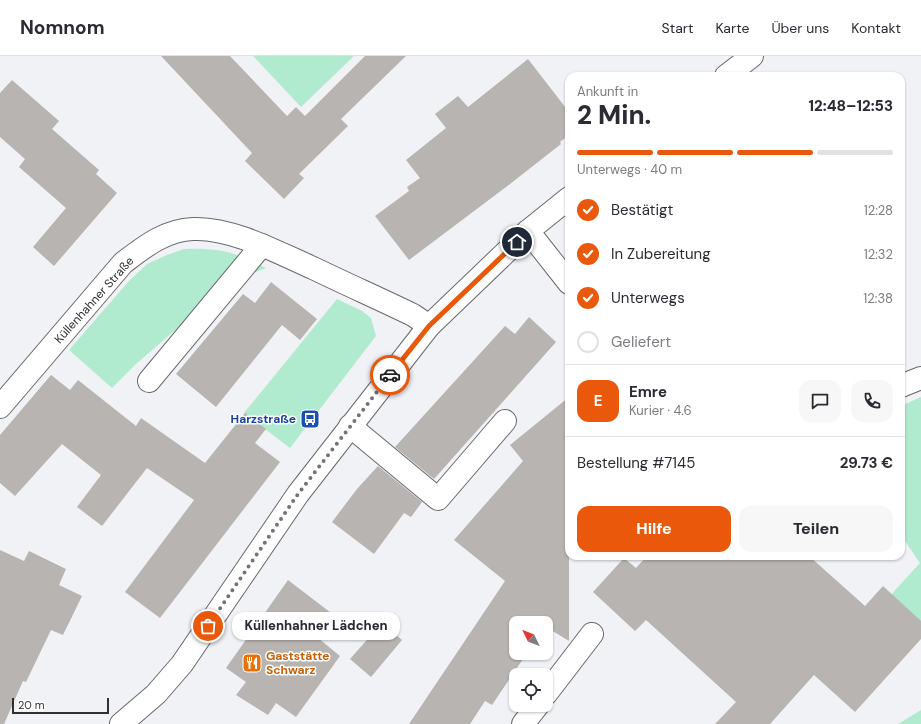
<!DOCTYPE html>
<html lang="de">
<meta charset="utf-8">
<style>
body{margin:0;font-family:"DM Sans",sans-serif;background:#f7f7f7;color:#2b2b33;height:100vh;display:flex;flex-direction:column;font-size:15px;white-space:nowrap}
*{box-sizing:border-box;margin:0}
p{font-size:13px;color:#7c7c81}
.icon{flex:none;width:22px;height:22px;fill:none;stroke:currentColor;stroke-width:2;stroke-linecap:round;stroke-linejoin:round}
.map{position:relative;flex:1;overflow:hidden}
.sheet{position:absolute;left:565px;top:16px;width:340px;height:488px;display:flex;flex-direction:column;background:#fff;border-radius:12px;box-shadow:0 1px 3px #0004}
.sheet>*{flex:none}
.needle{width:26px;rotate:313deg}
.tools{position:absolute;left:509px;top:560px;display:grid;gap:8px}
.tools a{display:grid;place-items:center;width:44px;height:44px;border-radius:8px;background:#fff;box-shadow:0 1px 3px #0004;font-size:20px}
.scale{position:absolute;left:12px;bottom:10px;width:97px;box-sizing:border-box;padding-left:4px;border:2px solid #303032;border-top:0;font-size:11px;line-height:14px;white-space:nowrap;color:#303032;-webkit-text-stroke:3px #fff;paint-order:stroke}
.pin{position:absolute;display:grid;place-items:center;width:34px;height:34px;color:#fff;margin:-17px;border:2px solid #fff;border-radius:50%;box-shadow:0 1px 4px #0007}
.courier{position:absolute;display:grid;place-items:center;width:40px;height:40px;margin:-20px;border:3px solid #ea580c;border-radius:50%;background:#fff;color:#222;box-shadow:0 1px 5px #0007}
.bubble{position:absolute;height:28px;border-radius:12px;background:#fff;box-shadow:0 1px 3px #0004;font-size:13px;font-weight:800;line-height:28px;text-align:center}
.headline em{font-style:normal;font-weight:800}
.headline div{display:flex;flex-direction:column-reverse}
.headline{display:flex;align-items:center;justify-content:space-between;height:68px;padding:0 12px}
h1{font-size:26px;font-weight:800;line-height:30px}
.bar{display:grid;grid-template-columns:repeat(4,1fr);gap:6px 4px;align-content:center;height:48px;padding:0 12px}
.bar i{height:5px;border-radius:3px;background:#e1e1e2}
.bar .active{background:#ea580c}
.bar p{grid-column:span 4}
.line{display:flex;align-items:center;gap:10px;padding:0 12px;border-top:1px solid #e1e1e2}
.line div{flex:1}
.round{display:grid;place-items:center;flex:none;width:42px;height:42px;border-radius:12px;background:#f7f7f7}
ol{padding:0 12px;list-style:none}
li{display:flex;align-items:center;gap:12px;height:44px}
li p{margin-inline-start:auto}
li .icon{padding:4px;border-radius:50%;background:#ea580c;color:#fff;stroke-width:4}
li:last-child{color:#7c7c81}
li i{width:22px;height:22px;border:2px solid #e1e1e2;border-radius:50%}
.action{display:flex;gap:8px;margin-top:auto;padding:8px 12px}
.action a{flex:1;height:46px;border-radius:12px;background:#ea580c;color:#fff;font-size:16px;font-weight:800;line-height:46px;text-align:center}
.action a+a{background:#f7f7f7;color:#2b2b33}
header{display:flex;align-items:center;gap:24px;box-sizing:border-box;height:56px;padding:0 20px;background:#fff;border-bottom:1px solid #e1e1e2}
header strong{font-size:19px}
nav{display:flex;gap:22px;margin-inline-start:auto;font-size:14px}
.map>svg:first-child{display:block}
.green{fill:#b0eacf}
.building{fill:#b8b4b1}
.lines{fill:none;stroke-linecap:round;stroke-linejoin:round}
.minor-casing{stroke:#69696d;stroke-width:24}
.minor{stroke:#fff;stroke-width:22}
.done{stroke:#747477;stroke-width:4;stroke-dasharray:0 7.2}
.route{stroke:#ea580c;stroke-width:5}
.labels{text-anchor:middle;stroke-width:3;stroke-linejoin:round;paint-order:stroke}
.street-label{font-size:12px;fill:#303032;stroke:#fff}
.transit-label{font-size:12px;font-weight:bold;fill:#164399;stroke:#fff;text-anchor:end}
.food-label{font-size:12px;font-weight:bold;fill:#c56008;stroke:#fff;text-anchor:start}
</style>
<header>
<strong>Nomnom</strong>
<nav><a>Start</a><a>Karte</a><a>Über uns</a><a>Kontakt</a></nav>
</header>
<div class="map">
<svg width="921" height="668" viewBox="0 0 921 668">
<rect width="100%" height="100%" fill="#f1f2f6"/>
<!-- green -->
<g class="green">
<polygon points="253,0 354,0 301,51"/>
<path d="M184 193C222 192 233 196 266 212L231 226 136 308 112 332 69 294 129 225 147 208 167 199Z"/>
<polygon points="337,243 362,255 371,262 376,280 290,392 244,357"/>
<polygon points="921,341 921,573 888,542 920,507 901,479 901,350"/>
<polygon points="921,654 921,668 898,668"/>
</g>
<!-- building -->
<g class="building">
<polygon points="161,0 230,0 287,60 296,51 305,60 365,0 406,0 341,63 348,70 299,118 304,122 284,143 245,105 252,97"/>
<polygon points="528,3 569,56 569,79 560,86 561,88 510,128 409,204 375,160 409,135 407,131 420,122 406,104 446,72 435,58 458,40 468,51"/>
<polygon points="12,24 59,65 52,73 99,114 96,118 117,137 54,210 33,191 66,152 19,111 25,103 0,81 0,37"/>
<polygon points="271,226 317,263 300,284 282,269 216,351 176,318 243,238 255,247"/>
<polygon points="529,261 556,286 434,423 395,391 505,270 515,278"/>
<polygon points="51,319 70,334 78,324 136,370 141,362 205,407 245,357 266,373 255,387 280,406 160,562 125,536 194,444 147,412 102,470 77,451 101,419 62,388 15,440 0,427 0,379"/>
<polygon points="569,341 569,585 546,571 546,567 516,567 516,597 527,597 492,649 485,645 470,668 409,668 505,525 454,484 523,405 510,389"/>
<polygon points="378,410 422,446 411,461 404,457 374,498 332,466 357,433"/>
<polygon points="0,494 24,505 29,495 66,513 59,529 82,540 63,579 51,574 26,626 23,625 4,668 0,668"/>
<polygon points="647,500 809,500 865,550 883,530 921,565 921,583 855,656 814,619 770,668 715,668 736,646 646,564 635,575 593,536 624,502 636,512"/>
<polygon points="288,524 335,560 318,582 340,600 296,661 276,647 268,659 236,639 246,626 226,612"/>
<polygon points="382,567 402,584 371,621 350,603"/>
</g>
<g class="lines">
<!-- minor casing -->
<g class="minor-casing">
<g id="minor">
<polyline points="726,20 752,0"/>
<polyline points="528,175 569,227"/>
<polyline points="149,325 262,189"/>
<polyline points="901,330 921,322"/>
<path d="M0 351 123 207C144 191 165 174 193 173 231 171 279 197 313 212 346 228 380 243 413 259L429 270"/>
<polyline points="350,370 438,443 505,365"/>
<polyline points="546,638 592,578"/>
<polyline points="121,668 156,638 182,608 298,438 429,270 528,175 569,142"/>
<polyline points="523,668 538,649"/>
</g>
</g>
<!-- minor -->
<use href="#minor" class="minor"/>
</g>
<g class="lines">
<!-- done -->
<polyline class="done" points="208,570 298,438 390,319"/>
<!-- route -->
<polyline class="route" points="390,319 429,270 517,186"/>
</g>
<!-- icons -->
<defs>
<g id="bus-square" transform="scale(1)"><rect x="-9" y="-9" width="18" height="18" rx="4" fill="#1a4fb4" stroke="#fff"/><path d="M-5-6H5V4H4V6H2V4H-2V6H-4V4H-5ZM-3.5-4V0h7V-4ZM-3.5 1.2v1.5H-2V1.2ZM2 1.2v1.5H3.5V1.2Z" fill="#fff"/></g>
<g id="restaurant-square" transform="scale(1)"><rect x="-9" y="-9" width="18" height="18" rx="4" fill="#e8710a" stroke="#fff"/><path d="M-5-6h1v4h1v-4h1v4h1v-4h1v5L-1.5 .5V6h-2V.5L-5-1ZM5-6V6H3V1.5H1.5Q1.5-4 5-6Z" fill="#fff"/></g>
</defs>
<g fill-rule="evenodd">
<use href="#bus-square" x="310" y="363"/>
<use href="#restaurant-square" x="252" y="607"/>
</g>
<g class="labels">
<!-- street labels -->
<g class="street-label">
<text transform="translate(94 244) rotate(-48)" y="4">Küllenhahner Straße</text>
</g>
<!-- transit labels -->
<g class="transit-label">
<text x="296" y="367">Harzstraße</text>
</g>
<!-- food labels -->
<g class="food-label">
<text x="266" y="604">Gaststätte<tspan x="266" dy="14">Schwarz</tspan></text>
</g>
</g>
</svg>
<div class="tools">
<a><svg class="needle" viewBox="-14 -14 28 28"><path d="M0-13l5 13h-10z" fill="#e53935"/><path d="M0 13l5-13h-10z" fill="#7c7c81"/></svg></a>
<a><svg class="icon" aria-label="locate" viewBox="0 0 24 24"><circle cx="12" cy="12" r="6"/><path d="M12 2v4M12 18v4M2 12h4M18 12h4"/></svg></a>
</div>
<div class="scale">20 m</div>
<div class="pin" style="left:208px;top:570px;background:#ea580c"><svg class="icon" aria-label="bag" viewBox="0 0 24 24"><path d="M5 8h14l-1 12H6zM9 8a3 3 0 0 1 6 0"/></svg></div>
<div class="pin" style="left:517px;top:186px;background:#1f2937"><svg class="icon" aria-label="home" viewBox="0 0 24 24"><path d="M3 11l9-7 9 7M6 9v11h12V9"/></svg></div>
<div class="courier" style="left:390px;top:319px"><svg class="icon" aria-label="car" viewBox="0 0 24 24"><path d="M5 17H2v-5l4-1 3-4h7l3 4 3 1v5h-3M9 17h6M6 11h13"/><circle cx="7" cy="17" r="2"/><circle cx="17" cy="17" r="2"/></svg></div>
<div class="bubble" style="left:232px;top:556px;width:168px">Küllenhahner Lädchen</div>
<section class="sheet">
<div class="headline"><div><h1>2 Min.</h1><p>Ankunft in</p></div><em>12:48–12:53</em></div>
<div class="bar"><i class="active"></i><i class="active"></i><i class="active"></i><i></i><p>Unterwegs · 40 m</p></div>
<ol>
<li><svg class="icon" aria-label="check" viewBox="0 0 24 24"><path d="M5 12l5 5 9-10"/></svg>Bestätigt<p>12:28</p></li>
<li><svg class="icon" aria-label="check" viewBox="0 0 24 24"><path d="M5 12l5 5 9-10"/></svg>In Zubereitung<p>12:32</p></li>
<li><svg class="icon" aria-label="check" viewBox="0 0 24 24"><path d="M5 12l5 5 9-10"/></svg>Unterwegs<p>12:38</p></li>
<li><i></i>Geliefert</li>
</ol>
<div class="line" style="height:72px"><b class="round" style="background:#ea580c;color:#fff">E</b><div><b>Emre</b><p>Kurier · 4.6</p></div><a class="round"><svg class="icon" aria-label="chat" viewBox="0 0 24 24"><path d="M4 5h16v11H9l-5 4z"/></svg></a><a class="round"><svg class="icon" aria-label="phone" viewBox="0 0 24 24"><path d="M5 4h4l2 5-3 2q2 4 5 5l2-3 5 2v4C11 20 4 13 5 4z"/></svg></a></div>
<div class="line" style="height:52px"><div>Bestellung #7145</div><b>29.73 €</b></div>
<div class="action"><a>Hilfe</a><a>Teilen</a></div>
</section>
</div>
